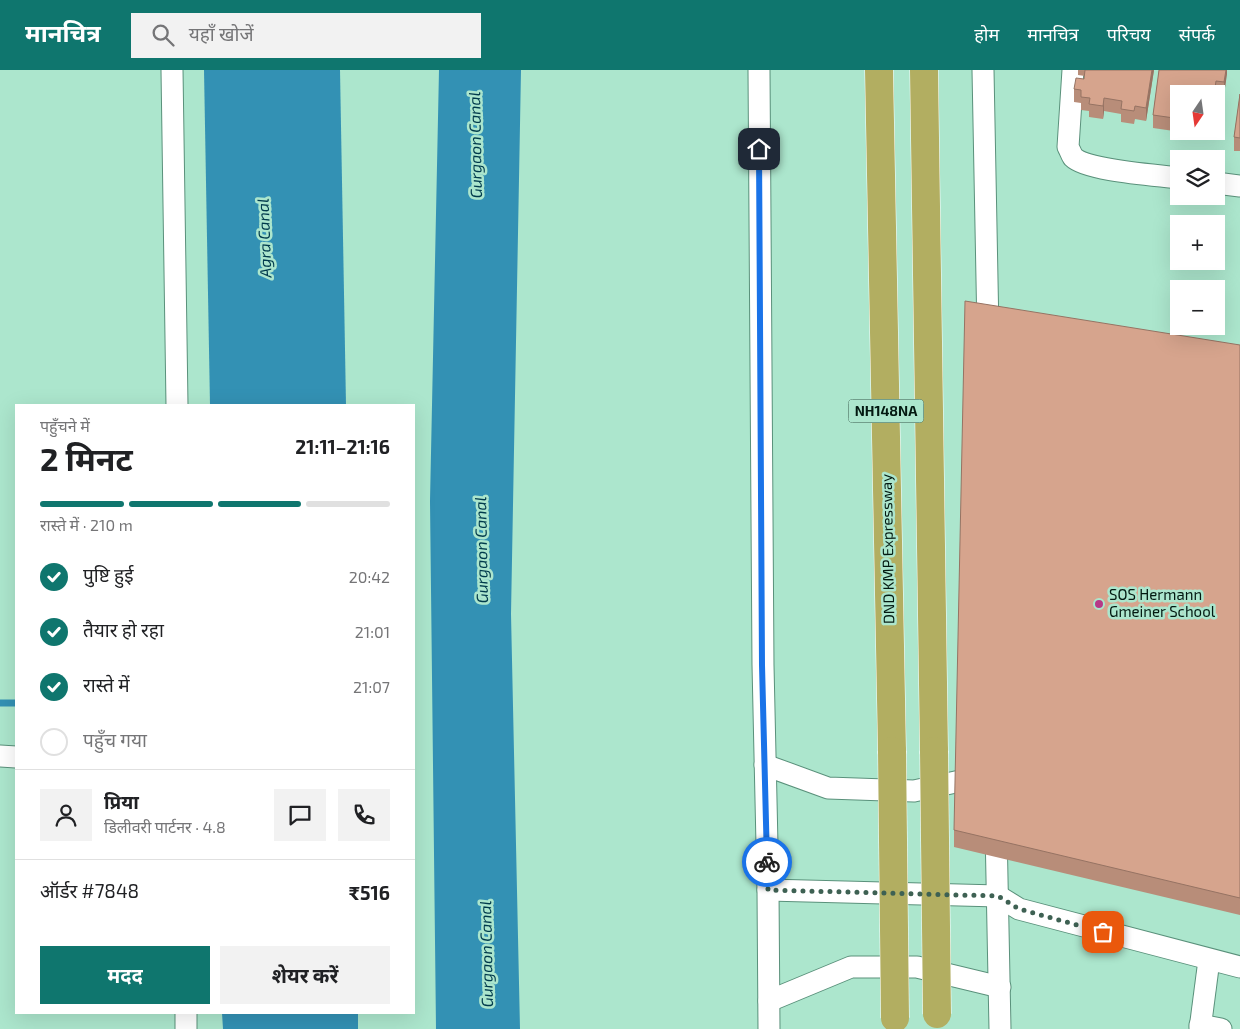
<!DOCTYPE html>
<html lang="hi">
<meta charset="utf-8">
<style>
body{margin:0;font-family:"Exo 2","Noto Sans Devanagari",sans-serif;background:#f2f2f2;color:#202124;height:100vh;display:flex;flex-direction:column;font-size:19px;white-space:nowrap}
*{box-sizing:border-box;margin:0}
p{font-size:16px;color:#757577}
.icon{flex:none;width:28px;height:28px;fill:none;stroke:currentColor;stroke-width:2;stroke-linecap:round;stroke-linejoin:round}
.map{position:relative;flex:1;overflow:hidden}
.side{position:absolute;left:15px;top:334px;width:400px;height:610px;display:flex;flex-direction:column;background:#fff;border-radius:0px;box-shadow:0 5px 20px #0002}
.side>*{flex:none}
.needle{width:32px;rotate:193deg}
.tools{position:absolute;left:1170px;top:15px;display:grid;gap:10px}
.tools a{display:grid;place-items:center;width:55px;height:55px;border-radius:0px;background:#fff;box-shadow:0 5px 20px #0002;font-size:25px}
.pin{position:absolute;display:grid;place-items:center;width:42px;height:42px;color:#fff;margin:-21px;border-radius:10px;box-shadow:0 2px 8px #0006}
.courier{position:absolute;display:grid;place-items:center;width:50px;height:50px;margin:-25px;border:4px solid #1a73e8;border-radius:50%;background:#fff;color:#222;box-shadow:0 1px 6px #0007}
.overview em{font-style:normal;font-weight:700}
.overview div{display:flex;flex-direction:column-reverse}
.overview{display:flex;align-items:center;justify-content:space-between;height:85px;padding:0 25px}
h1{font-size:32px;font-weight:700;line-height:38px}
.bar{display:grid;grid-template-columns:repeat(4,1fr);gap:8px 5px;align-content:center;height:60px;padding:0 25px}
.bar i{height:6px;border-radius:4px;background:#e0e0e0}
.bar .selected{background:#0f766e}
.bar p{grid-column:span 4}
.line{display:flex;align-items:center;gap:12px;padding:0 25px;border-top:1px solid #e0e0e0}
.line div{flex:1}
.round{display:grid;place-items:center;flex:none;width:52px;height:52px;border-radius:0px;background:#f2f2f2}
ol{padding:0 25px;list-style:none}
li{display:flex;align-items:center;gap:15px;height:55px}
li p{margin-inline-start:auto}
li .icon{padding:5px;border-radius:50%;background:#0f766e;color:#fff;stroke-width:4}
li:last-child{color:#757577}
li i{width:28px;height:28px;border:2px solid #e0e0e0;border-radius:50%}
.cta{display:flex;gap:10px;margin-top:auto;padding:10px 25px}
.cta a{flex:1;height:58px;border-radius:0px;background:#0f766e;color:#fff;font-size:20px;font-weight:700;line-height:58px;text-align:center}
.cta a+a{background:#f2f2f2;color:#202124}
header{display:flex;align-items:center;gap:30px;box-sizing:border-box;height:70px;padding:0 25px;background:#0f766e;color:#fff}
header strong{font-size:24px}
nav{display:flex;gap:28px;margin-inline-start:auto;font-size:18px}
.search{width:350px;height:45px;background:#f2f2f2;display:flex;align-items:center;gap:12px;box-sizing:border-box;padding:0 18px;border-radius:0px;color:#757577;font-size:19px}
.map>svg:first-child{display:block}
.water{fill:#3391b4}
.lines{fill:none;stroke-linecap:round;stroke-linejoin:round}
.stream{stroke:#3391b4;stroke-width:7}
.minor-casing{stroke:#5a917b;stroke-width:23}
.highway-casing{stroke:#fff;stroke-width:29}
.minor{stroke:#fff;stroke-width:21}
.highway{stroke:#b2ae61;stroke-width:28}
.highway-bridge-casing{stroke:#fff;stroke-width:29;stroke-linecap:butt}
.highway-bridge{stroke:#b2ae61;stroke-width:28}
.wall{fill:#b88d79}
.shaded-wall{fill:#967363}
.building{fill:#d6a48d;stroke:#967363}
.done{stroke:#3e6153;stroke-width:5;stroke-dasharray:0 9}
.route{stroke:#1a73e8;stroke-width:6}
.poi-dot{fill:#b73987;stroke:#ace6cd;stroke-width:2}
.labels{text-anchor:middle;stroke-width:5;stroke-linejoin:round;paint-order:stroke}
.shield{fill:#ace6cd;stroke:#365649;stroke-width:1}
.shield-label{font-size:14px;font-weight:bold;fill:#031911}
.street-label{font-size:15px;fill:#031911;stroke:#ace6cd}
.poi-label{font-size:15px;fill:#031911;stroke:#ace6cd;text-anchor:start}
.water-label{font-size:16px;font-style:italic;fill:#003a4c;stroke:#ace6cd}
</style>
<header>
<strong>मानचित्र</strong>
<div class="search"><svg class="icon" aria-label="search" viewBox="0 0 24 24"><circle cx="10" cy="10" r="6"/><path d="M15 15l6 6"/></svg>यहाँ खोजें</div>
<nav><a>होम</a><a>मानचित्र</a><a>परिचय</a><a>संपर्क</a></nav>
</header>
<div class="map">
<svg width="1240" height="959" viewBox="0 0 1240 959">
<rect width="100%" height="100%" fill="#ace6cd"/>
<!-- water -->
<g class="water">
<polygon points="204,0 340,0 346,335 210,335"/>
<polygon points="439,0 521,0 511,544 520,959 436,959 430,431"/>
<polygon points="222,943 358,943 358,959 223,959"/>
</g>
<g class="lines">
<!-- stream -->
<polyline class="stream" points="0,633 16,633"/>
<!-- minor casing -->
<g class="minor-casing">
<g id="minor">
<polyline points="172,0 177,335"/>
<polyline points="759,0 763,595 768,820 769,959"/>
<polyline points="983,0 988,262"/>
<path d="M1073 0 1068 77C1070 80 1071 84 1073 87 1087 101 1157 105 1179 108"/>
<polyline points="1216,113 1240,116"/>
<polyline points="0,686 16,687"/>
<polyline points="765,695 828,718 914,721 974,708 980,701"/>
<polyline points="996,758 1000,959"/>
<polyline points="768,820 998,826 1019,839 1240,897"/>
<polyline points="769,931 851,897 917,897 1000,917"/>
<polyline points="1200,955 1221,959"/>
<polyline points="186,959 186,942"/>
<polyline points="1200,959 1209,890"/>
</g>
</g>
<!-- highway casing -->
<g class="highway-casing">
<g id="highway">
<polyline points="879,0 892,681"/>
<polyline points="924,0 934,681"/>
</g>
</g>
<!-- minor -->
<use href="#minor" class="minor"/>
<!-- highway -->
<use href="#highway" class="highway"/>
<!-- highway-bridge casing -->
<g class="highway-bridge-casing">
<g id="highway-bridge">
<polyline points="892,681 895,948"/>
<polyline points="934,681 937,944"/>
</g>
</g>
<!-- highway-bridge -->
<use href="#highway-bridge" class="highway-bridge"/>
</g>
<!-- wall -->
<g class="wall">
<polygon points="1078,0 1154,0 1146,51 1135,49 1134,54 1121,52 1121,44 1104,41 1103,49 1089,47 1089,41 1081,40 1081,33 1074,32 1074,19 1084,9 1085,6 1078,5"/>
<polygon points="1159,0 1227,0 1224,25 1216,24 1179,24 1179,55 1175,54 1174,61 1153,58 1153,45"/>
<polygon points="1240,24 1240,81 1234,81 1234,67"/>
<polygon points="1216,28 1221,42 1218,63 1209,62 1208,66 1194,64 1194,61 1216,61"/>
<polygon points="1240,275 1240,845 954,777 954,760"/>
</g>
<!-- shaded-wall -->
<g class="shaded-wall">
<polygon points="1152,0 1154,0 1146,51 1146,38"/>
<polygon points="1226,0 1227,0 1227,4 1224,25 1224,12"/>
<polygon points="1104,28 1104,41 1103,49 1103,36"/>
<polygon points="1221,28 1221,42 1218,63 1218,50"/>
<polygon points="1175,41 1175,54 1174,61 1174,48"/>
</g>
<!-- building -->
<g class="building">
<polygon points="1085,0 1152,0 1146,38 1135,36 1134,41 1121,39 1122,31 1104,28 1103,36 1089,34 1090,28 1081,27 1081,20 1074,19 1076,8 1084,9"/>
<polygon points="1159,0 1226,0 1224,12 1216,11 1214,24 1179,24 1179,42 1175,41 1174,48 1153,45"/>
<polygon points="1240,24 1240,68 1234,67"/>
<polygon points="1216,28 1221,28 1218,50 1216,50"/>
<polygon points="965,231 1240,275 1240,828 954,760"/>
</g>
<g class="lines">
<!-- done -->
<polyline class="done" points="767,792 768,820 998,826 1019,839 1103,862"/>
<!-- route -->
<polyline class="route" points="759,79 762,595 767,792"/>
</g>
<!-- markers -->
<circle class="poi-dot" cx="1099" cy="534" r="5"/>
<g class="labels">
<!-- shield labels -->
<rect class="shield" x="848.5" y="329.5" width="75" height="23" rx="4"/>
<g class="shield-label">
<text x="886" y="346">NH148NA</text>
</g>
<!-- street labels -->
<g class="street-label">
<text transform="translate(888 479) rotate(-91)" y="5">DND KMP Expressway</text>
</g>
<!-- poi labels -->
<g class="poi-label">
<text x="1109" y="530">SOS Hermann<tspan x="1109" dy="17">Gmeiner School</tspan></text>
</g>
<!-- water labels -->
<g class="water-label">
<text transform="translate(475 75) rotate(-91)" y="6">Gurgaon Canal</text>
<text transform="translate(264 168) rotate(-92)" y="6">Agra Canal</text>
<text transform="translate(481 480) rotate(-91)" y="6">Gurgaon Canal</text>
<text transform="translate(486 884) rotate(-91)" y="6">Gurgaon Canal</text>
</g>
</g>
</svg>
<div class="tools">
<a><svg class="needle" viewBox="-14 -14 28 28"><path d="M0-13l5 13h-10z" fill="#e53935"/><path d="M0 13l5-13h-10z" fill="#757577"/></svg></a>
<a><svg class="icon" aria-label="layers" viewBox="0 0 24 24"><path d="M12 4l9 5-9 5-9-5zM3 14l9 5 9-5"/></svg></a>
<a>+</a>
<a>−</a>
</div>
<div class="pin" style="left:1103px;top:862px;background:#ea580c"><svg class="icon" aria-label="bag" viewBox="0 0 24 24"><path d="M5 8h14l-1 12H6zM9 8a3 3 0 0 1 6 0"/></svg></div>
<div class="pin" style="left:759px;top:79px;background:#1f2937"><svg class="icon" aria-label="home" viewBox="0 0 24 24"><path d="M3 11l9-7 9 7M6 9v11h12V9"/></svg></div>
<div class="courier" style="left:767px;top:792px"><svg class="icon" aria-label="bike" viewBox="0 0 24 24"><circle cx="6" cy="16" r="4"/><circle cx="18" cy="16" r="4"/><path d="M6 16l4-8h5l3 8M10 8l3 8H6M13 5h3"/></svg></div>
<section class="side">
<div class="overview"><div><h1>2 मिनट</h1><p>पहुँचने में</p></div><em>21:11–21:16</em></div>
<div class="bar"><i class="selected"></i><i class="selected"></i><i class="selected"></i><i></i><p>रास्ते में · 210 m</p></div>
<ol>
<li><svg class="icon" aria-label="check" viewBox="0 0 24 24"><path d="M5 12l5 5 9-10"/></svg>पुष्टि हुई<p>20:42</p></li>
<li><svg class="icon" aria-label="check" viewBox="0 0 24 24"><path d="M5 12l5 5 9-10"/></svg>तैयार हो रहा<p>21:01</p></li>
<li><svg class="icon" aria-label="check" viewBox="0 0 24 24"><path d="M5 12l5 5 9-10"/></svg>रास्ते में<p>21:07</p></li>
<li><i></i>पहुँच गया</li>
</ol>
<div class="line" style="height:90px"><a class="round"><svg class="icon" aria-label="person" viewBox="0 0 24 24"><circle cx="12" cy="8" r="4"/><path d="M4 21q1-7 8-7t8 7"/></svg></a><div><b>प्रिया</b><p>डिलीवरी पार्टनर · 4.8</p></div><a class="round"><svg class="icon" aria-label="chat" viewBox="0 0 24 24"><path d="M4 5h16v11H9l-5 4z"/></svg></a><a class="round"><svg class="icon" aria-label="phone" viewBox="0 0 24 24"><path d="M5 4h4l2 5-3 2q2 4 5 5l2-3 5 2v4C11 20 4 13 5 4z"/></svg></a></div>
<div class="line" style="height:65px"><div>ऑर्डर #7848</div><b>₹516</b></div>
<div class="cta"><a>मदद</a><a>शेयर करें</a></div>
</section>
</div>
